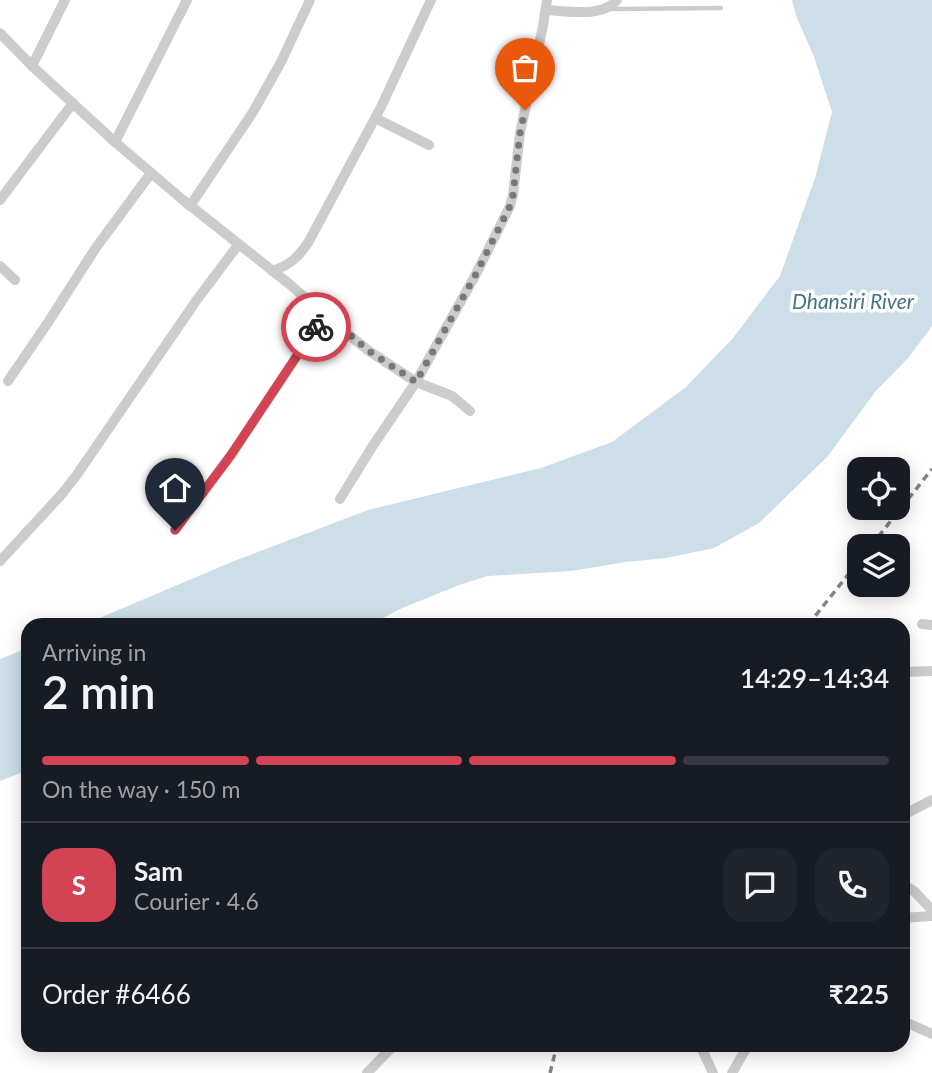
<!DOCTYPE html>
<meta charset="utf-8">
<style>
body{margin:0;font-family:Lato,sans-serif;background:#20242c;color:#f1f3f6;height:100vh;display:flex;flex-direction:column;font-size:26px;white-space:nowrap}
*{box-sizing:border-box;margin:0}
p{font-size:23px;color:#9ea1a6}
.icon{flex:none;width:38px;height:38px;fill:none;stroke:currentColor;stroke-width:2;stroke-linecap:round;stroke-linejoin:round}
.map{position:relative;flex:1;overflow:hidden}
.sheet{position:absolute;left:21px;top:618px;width:889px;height:434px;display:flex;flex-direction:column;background:#171b24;border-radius:21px;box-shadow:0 4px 18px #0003}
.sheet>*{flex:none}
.buttons{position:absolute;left:847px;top:457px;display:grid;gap:14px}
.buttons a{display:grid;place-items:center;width:63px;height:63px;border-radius:14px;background:#171b24;box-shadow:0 4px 18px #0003;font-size:35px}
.pin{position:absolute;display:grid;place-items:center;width:60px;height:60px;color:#fff;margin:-72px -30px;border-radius:50% 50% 50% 0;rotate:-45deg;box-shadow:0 0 7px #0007}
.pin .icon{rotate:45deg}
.courier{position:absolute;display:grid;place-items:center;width:70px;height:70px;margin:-35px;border:5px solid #d44353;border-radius:50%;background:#fff;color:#222;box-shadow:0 2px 9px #0007}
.summary em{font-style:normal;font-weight:600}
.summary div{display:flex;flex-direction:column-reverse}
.summary{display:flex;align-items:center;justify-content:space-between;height:119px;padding:0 21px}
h1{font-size:46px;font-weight:600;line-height:52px}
.bar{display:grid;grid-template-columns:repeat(4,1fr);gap:10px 7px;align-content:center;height:84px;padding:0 21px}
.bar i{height:9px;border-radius:5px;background:#363941}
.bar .selected{background:#d44353}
.bar p{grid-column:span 4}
.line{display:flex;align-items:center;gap:18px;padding:0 21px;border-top:2px solid #363941}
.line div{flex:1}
.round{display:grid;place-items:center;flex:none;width:74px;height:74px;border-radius:21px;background:#20242c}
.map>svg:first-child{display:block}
.water{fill:#ccdee8}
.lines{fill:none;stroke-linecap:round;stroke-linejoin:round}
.service{stroke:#ccc;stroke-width:4.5}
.minor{stroke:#ccc;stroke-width:10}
.rail{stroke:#848484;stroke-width:3.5;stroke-dasharray:7 5;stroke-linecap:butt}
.done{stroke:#787878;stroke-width:7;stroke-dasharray:0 12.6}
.route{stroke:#d44353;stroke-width:9}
.labels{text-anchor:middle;stroke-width:7;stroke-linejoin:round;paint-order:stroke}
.water-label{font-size:21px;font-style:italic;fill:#457189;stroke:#fff}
</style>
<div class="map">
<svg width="932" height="1073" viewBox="0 0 932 1073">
<rect width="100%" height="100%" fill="#fff"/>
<!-- water -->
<g class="water">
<polygon points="792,0 932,0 932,326 909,357 875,392 828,456 759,523 714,548 666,558 626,562 571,571 488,576 459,585 400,609 370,625 83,625 234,561 368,510 541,468 612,442 686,387 733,338 780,276 815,178 832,112 814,57 797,18"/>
<polygon points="28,648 28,770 0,781 0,659"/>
</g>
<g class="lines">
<!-- service -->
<polyline class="service" points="611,9 721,8"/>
<!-- minor -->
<g class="minor">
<path d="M546 10C568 11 602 18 617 0"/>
<polyline points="0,33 32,66 115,142 183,200 288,283 345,332 369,351 416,382 452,396 470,411"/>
<polyline points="32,66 65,0"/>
<polyline points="375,118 429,145"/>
<polyline points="115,142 187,0"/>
<polyline points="0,200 73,103"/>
<polyline points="190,206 253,112 281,62 310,0"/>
<polyline points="0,266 15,280"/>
<path d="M272 271C290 265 299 257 309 241L381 107 431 0"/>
<polyline points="8,381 49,321 95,249 151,173"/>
<polyline points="340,499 372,447 416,382 476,274 510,206 513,195 520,133 543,26 547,0"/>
<polyline points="175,530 231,455 325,314"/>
<polyline points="0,561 61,495 76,476 196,301 238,245"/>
<polyline points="922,624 932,625"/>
<polyline points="903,672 932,671"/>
<polyline points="903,815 932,800"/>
<polyline points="903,884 915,892 932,910"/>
<polyline points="903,918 932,916"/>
<polyline points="903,1021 932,1034"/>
<polyline points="700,1045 713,1073"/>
<polyline points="367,1073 394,1045"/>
<polyline points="732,1073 748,1045"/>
</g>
<!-- rail -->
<g class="rail">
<polyline points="871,546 932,469"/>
<polyline points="808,625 859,561"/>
<polyline points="550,1073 557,1045"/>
</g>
</g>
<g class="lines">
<!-- done -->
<polyline class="done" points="316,327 325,314 369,351 416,382 476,274 510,206 513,195 520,133 525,110"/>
<!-- route -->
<polyline class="route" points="175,530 231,455 316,327"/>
</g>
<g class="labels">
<!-- water labels -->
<g class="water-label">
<text x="853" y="309">Dhansiri River</text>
</g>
</g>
</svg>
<div class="buttons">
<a><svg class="icon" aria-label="locate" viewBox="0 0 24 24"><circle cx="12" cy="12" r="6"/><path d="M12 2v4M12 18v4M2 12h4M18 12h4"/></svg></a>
<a><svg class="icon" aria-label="layers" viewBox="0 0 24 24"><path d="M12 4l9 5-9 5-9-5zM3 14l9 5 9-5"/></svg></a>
</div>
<div class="pin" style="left:525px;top:110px;background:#ea580c"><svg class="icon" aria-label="bag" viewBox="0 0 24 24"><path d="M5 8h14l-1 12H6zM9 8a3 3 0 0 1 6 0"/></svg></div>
<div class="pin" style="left:175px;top:530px;background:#1f2937"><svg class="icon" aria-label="home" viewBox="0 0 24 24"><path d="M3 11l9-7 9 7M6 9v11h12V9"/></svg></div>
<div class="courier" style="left:316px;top:327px"><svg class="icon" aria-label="bike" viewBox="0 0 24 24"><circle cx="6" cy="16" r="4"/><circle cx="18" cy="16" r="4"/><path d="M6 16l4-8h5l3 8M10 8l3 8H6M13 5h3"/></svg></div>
<section class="sheet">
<div class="summary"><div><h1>2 min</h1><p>Arriving in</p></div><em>14:29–14:34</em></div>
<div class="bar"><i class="selected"></i><i class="selected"></i><i class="selected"></i><i></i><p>On the way · 150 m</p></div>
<div class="line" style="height:126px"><b class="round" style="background:#d44353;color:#fff">S</b><div><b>Sam</b><p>Courier · 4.6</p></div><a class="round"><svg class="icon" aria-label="chat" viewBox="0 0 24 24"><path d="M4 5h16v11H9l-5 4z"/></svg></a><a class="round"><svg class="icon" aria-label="phone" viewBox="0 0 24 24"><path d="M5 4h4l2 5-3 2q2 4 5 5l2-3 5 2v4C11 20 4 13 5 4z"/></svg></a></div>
<div class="line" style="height:91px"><div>Order #6466</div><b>₹225</b></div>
</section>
</div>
